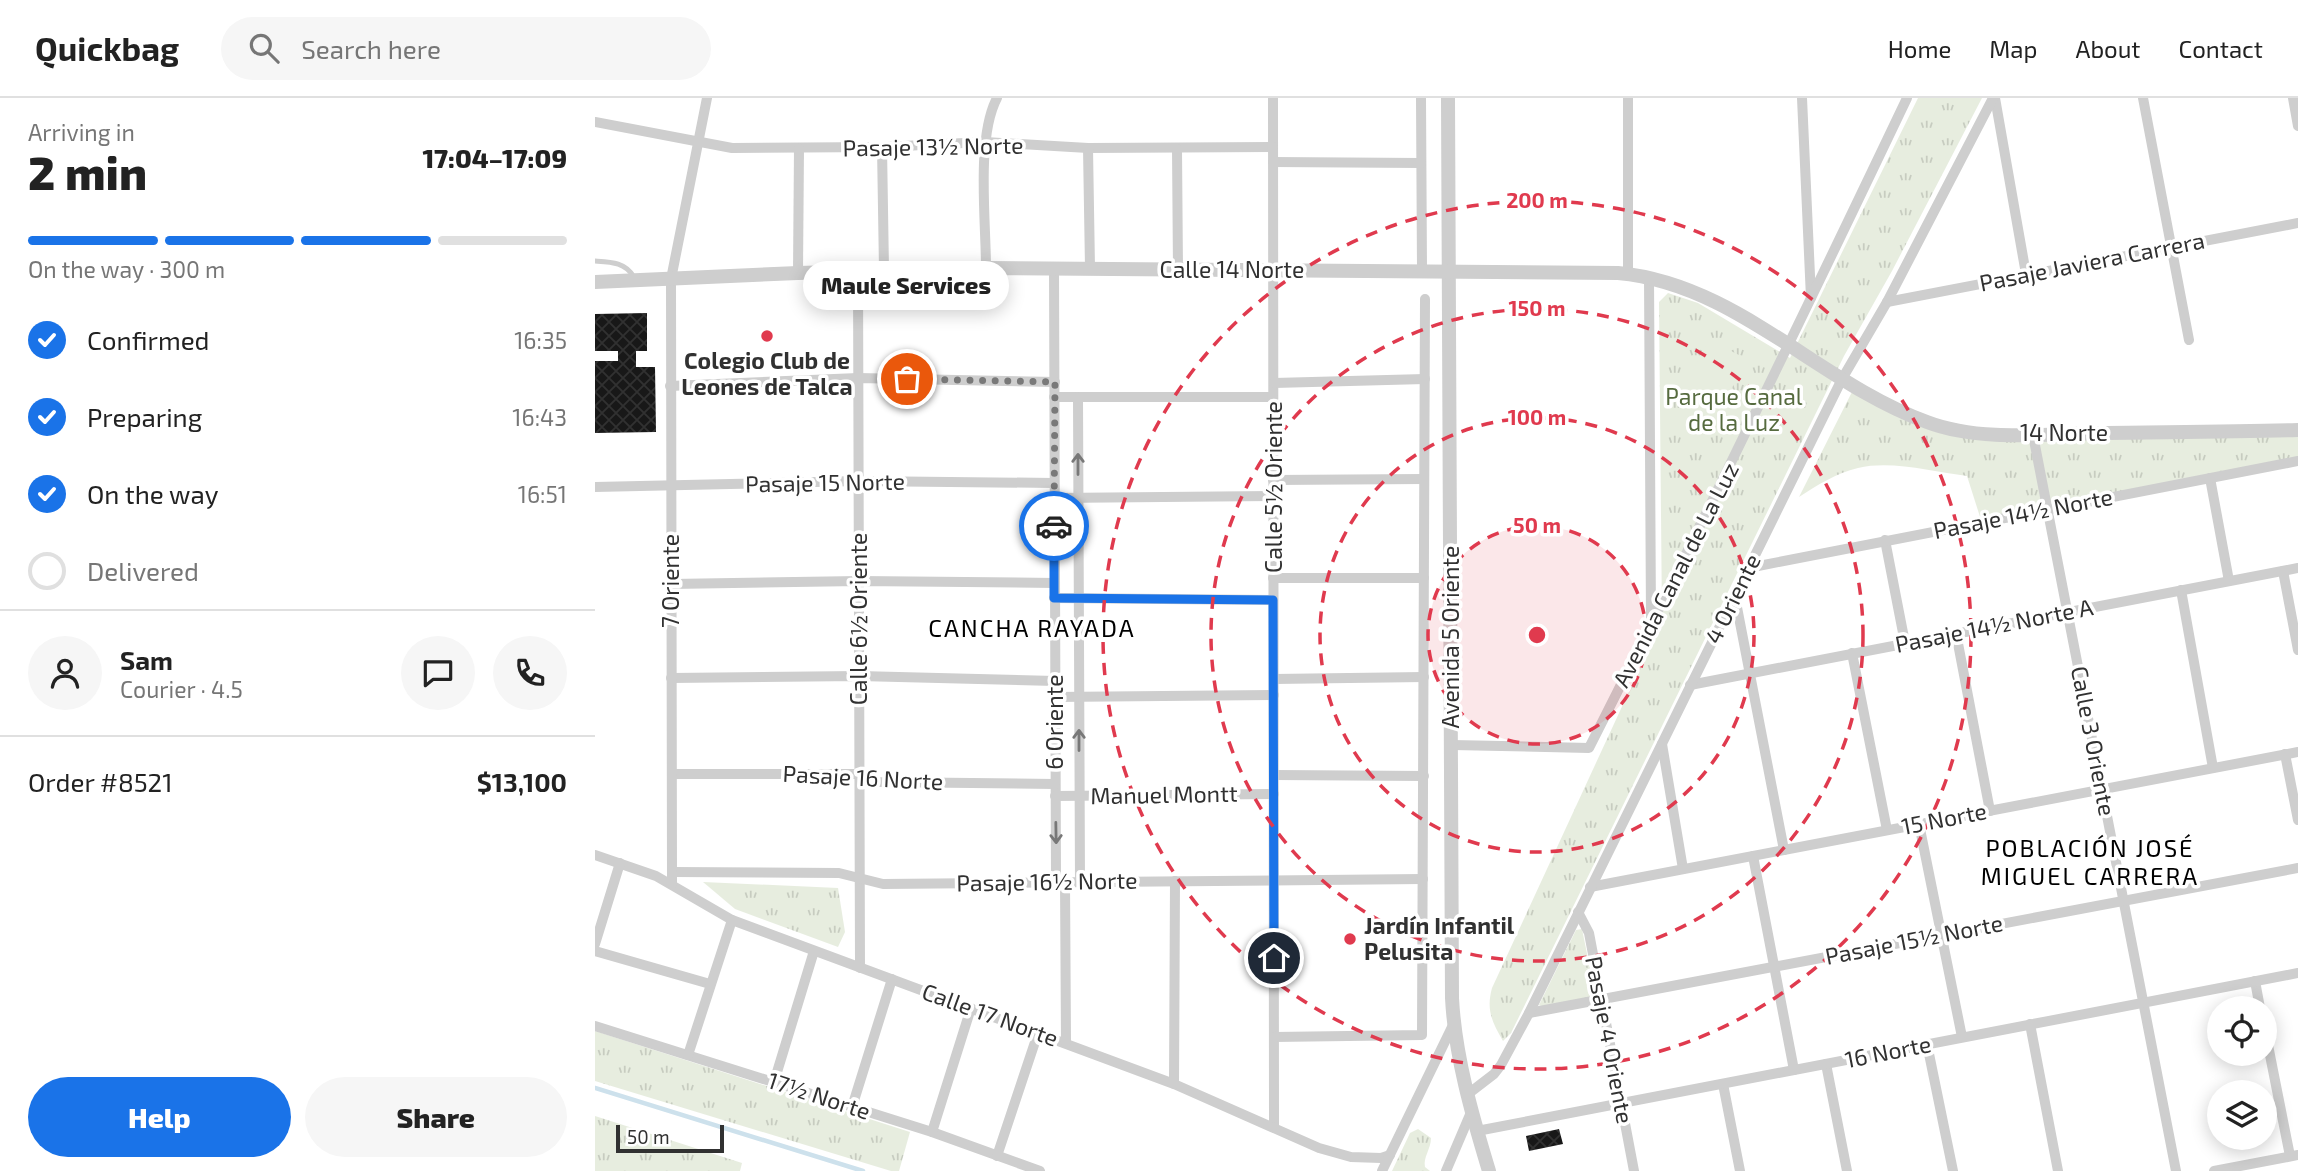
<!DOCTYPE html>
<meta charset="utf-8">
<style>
body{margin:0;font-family:"Exo 2",sans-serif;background:#f6f6f6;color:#222;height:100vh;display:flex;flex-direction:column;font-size:26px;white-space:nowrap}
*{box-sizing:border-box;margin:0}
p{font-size:23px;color:#767676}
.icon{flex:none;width:38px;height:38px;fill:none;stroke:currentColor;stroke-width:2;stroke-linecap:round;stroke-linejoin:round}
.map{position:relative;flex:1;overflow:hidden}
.side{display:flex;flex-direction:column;background:#fff;width:595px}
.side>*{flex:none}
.controls{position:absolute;left:1612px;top:898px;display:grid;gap:14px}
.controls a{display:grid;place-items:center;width:70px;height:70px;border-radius:50%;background:#fff;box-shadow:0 4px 18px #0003;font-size:35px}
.scale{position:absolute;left:21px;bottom:18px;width:108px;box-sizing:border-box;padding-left:7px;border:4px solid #313131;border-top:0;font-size:19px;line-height:24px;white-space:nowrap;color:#313131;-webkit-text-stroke:5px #fff;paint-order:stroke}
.pin{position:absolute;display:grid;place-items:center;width:60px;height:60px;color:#fff;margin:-30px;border:4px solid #fff;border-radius:50%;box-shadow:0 2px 7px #0007}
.courier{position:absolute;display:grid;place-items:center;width:70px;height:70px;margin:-35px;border:5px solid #1a73e8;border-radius:50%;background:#fff;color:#222;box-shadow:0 2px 9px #0007}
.bubble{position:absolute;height:49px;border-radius:24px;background:#fff;box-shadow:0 4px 18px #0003;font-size:23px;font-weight:800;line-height:49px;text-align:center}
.headline em{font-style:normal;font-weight:800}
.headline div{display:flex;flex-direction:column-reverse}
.headline{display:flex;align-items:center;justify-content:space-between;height:119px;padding:0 28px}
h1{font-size:46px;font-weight:800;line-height:52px}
.bar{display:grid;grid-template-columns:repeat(4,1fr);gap:10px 7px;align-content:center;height:84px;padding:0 28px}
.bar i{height:9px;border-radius:5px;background:#e0e0e0}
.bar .selected{background:#1a73e8}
.bar p{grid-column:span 4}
.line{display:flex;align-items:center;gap:18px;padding:0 28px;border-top:2px solid #e0e0e0}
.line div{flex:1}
.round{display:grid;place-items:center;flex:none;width:74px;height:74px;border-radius:37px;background:#f6f6f6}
ol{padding:0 28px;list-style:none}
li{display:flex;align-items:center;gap:21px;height:77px}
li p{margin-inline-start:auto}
li .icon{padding:7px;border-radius:50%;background:#1a73e8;color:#fff;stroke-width:4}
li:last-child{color:#767676}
li i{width:38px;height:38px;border:4px solid #e0e0e0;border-radius:50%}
.primary-button{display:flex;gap:14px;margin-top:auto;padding:14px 28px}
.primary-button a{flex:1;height:80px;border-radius:42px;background:#1a73e8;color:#fff;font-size:28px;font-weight:800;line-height:80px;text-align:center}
.primary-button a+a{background:#f6f6f6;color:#222}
header{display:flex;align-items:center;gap:42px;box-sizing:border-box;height:98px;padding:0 35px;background:#fff;border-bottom:2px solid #e0e0e0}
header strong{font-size:33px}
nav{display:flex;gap:38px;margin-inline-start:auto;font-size:24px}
.search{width:490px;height:63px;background:#f6f6f6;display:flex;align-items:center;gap:18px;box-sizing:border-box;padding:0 24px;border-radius:38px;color:#767676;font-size:26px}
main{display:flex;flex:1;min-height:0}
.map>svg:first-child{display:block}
.grass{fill:url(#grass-tufts)}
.pitch{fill:#e7eddf}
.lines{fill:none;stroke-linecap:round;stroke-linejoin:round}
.stream{stroke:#cde1ec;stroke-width:4.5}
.building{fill:url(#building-cross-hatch)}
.service{stroke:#cecece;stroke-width:5}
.minor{stroke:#cecece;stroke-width:10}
.tertiary{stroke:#cecece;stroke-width:14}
.oneway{stroke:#787878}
.done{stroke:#797979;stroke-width:7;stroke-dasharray:0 12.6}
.route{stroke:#1a73e8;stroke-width:9}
.ring{fill:none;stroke:#e03a4e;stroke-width:3.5;stroke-dasharray:12 9}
.poi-dot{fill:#e03a4e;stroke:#fff;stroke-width:2.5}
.labels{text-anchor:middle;stroke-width:7;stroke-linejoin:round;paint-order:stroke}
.street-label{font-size:23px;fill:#313131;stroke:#fff}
.poi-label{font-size:23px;font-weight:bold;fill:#313131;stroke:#fff}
.park-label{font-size:23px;fill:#566b3f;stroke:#fff}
.neighbourhood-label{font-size:24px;letter-spacing:2px;fill:#000;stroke:#fff}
.centre{fill:#e03a4e;stroke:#fff;stroke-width:3.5}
.ring-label{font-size:21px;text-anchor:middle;font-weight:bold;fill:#e03a4e;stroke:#fff;stroke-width:7;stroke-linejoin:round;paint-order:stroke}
</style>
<header>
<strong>Quickbag</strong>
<div class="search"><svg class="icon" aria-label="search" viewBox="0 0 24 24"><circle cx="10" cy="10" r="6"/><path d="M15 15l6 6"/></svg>Search here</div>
<nav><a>Home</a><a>Map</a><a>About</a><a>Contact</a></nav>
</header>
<main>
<section class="side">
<div class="headline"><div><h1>2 min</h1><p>Arriving in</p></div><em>17:04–17:09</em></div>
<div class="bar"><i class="selected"></i><i class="selected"></i><i class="selected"></i><i></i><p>On the way · 300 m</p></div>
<ol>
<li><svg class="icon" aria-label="check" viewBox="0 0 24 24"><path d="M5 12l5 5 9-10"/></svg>Confirmed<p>16:35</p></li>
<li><svg class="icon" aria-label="check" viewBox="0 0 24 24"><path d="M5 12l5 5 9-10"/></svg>Preparing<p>16:43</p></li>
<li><svg class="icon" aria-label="check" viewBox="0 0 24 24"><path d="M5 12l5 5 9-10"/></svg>On the way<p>16:51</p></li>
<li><i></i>Delivered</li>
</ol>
<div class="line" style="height:126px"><a class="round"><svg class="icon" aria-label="person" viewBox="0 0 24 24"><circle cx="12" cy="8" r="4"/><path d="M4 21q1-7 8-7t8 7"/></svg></a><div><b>Sam</b><p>Courier · 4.5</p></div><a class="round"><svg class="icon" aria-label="chat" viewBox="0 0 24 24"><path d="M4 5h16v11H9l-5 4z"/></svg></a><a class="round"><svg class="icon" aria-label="phone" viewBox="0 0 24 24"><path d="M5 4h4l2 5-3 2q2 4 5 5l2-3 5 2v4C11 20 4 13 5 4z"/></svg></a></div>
<div class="line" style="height:91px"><div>Order #8521</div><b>$13,100</b></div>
<div class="primary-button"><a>Help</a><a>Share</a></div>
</section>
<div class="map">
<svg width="1703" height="1073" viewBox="0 0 1703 1073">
<defs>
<pattern id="grass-tufts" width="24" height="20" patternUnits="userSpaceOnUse" patternTransform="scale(1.75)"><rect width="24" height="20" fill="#e7eddf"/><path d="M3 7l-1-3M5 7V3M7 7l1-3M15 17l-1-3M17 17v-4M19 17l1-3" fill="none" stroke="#c7ccc0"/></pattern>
<pattern id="building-cross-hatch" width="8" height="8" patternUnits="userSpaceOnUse" patternTransform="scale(1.75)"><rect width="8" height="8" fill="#181818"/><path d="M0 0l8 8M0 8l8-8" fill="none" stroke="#313131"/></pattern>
</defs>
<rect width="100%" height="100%" fill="#fff"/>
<!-- grass -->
<g class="grass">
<path d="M1323 0H1387L1297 173 1249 258 916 935 908 943C897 924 891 912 897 890L1067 522 1064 204 1073 195 1103 205 1195 260Z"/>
<path d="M1261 286 1354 336 1703 335V360L1386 422 1372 378C1338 374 1297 362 1263 370 1241 375 1223 387 1204 399Z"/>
<polygon points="108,784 243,790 250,834 243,849 140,811"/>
<polygon points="987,831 1000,895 997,899 948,909 944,907 981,832"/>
<polygon points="0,933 315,1034 304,1073 296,1073 0,983"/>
<polygon points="0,1018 147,1065 145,1073 0,1073"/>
<path d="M823 1031 836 1040C836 1051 828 1059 830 1069L835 1073H797L815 1035Z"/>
</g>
<!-- pitch -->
<polygon class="pitch" points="1114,242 1152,261 1122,319 1084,299"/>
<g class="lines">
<!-- stream -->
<polyline class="stream" points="0,990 268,1073"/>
</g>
<!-- building -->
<g class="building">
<polygon points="52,215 52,253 41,253 41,269 60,269 61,334 0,335 0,263 23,263 23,253 0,253 0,216"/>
<polygon points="964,1031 968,1046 934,1053 931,1038"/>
</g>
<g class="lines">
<!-- service -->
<path class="service" d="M0 163C16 164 30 164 39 179"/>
<!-- minor -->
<g class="minor">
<polyline points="678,0 679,1030"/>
<polyline points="826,0 827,172"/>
<polyline points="1033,0 1033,176"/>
<polyline points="1207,0 1216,200"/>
<polyline points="1400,0 1431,176"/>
<polyline points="1548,0 1594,242"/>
<polyline points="1698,0 1703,28"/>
<polyline points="0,24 137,50 287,49 390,44 493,50 678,49"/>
<polyline points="287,49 289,172"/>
<polyline points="493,50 495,170"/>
<polyline points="582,51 583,172"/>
<polyline points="678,64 826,65"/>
<path d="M391 170C391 123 381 40 402 0"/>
<polyline points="459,170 461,784"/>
<polyline points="263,173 265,870"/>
<polyline points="203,175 204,50"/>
<polyline points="1054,179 1056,522"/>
<polyline points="1292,204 1703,125"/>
<polyline points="679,285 830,281"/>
<polyline points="75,288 263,280 460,284"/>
<polyline points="459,299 678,299"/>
<polyline points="483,299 485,784"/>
<polyline points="1438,337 1581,1073"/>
<polyline points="1615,380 1634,483"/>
<polyline points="678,382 829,381"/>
<polyline points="0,389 263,383 459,385"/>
<polyline points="459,400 678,398"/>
<polyline points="1290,442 1310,545"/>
<polyline points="1153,470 1703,363"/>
<polyline points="1688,473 1703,552"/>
<polyline points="678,480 829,480"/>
<polyline points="76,486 264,483 460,485"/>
<polyline points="1586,492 1618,670"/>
<polyline points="1140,499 1189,752"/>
<polyline points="459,500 678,502"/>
<polyline points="1361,535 1395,713"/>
<polyline points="1257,555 1292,732"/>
<polyline points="76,580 264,578 460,583"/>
<polyline points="679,581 829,579"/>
<polyline points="1095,587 1703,470"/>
<polyline points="459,599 679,597"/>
<polyline points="1067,646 1088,771"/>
<path d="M857 647 994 650C1103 435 1208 218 1312 0"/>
<polyline points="1690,656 1703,722"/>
<polyline points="77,676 264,676 274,682 284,684 460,686"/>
<polyline points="679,677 829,678"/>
<polyline points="460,698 679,696"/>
<polyline points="1324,726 1367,939"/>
<polyline points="0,757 61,778 137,822 579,986 724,1050 756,1059 786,1060 795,1057"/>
<polyline points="1158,758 1199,972"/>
<polyline points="77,774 244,775 288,786 828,781"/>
<polyline points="470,784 471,945"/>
<polyline points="77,786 76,181 112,0"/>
<polyline points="995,789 1703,654"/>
<polyline points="983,814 994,835 1039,1073"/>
<polyline points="0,846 25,765"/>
<polyline points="0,853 115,886"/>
<polyline points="1660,883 1665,910"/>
<polyline points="934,915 1703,770"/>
<polyline points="1435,926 1463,1073"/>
<polyline points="0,928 337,1034 445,1073"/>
<polyline points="1670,932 1695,1058"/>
<polyline points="679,939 827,937 830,201"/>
<polyline points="1332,946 1358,1073"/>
<polyline points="93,957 137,822"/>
<polyline points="1231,966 1252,1073"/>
<polyline points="179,984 219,853"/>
<polyline points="579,986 580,783"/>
<polyline points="1128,986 1145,1073"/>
<polyline points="873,996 899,976 906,967 934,915 1247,281 1292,204 1398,0"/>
<polyline points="257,1009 297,881"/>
<polyline points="882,1033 1703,875"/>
<polyline points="337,1034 376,910"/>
<polyline points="402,1058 443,935"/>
<polyline points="787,1073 859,925"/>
<polyline points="851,1073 877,1012"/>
<polyline points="1619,1073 1703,1057"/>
</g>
<!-- tertiary -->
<g class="tertiary">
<path d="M853 0 857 900C860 958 877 1017 894 1073"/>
<path d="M0 184 203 175 391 170 1023 175C1142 186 1224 285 1332 324 1384 344 1451 336 1506 335 1572 334 1637 334 1703 332"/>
</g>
</g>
<!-- one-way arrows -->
<defs><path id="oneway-shaft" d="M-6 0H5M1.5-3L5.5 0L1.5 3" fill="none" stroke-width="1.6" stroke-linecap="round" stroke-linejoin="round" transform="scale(1.75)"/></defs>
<g class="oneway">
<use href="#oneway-shaft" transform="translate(483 366) rotate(-90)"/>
<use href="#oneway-shaft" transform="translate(484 642) rotate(-90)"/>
<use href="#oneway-shaft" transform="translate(461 735) rotate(89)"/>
</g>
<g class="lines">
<!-- done -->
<polyline class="done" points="312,281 460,284 459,428"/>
<!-- route -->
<polyline class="route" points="459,428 459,500 678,502 679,860"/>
</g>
<!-- distance rings -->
<circle cx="942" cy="537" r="109" fill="#e03a4e" fill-opacity=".12"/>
<g class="ring">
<circle cx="942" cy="537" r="109"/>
<circle cx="942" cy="537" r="217"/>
<circle cx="942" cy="537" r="326"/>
<circle cx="942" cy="537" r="434"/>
</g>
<!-- markers -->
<g class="poi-dot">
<circle cx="172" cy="238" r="7"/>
<circle cx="755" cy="841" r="7"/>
</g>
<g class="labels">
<!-- street labels -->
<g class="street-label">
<text transform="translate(338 49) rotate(-1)" y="8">Pasaje 13½ Norte</text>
<text transform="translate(1497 164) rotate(-11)" y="8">Pasaje Javiera Carrera</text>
<text x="637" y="180">Calle 14 Norte</text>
<text x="1469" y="343">14 Norte</text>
<text transform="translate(230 385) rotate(-1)" y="8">Pasaje 15 Norte</text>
<text transform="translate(679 389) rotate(-90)" y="8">Calle 5½ Oriente</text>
<text transform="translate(1428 416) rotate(-11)" y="8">Pasaje 14½ Norte</text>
<text transform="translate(1081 477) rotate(-63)" y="8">Avenida Canal de La Luz</text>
<text transform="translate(76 483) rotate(-90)" y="8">7 Oriente</text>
<text transform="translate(1138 501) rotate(-64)" y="8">4 Oriente</text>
<text transform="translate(264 521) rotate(-90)" y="8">Calle 6½ Oriente</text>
<text transform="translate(1399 528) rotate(-11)" y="8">Pasaje 14½ Norte A</text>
<text transform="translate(856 539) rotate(-90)" y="8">Avenida 5 Oriente</text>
<text transform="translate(460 624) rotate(-90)" y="8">6 Oriente</text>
<text transform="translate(1498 643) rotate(79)" y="8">Calle 3 Oriente</text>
<text transform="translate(268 680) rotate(3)" y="8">Pasaje 16 Norte</text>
<text transform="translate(569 697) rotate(-1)" y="8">Manuel Montt</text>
<text transform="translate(1349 721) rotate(-11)" y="8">15 Norte</text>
<text transform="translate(452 784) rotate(-1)" y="8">Pasaje 16½ Norte</text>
<text transform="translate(1319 842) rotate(-11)" y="8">Pasaje 15½ Norte</text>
<text transform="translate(395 917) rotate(20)" y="8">Calle 17 Norte</text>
<text transform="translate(1014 942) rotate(79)" y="8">Pasaje 4 Oriente</text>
<text transform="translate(1293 954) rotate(-11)" y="8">16 Norte</text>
<text transform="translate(224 998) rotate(18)" y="8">17½ Norte</text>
</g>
<!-- poi labels -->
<g class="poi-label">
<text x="172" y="271">Colegio Club de<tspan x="172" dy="26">Leones de Talca</tspan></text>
<text x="769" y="836" text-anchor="start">Jardín Infantil<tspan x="769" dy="26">Pelusita</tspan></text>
</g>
<!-- park labels -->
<g class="park-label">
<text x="1139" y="307">Parque Canal<tspan x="1139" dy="26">de la Luz</tspan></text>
</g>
<!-- neighbourhood labels -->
<g class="neighbourhood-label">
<text x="437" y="539">CANCHA RAYADA</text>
<text x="1495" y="759">POBLACIÓN JOSÉ<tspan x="1495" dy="28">MIGUEL CARRERA</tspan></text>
</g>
</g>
<circle cx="942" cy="537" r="10" class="centre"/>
<g class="ring-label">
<text x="942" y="110">200 m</text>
<text x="942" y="218">150 m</text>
<text x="942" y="327">100 m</text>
<text x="942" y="435">50 m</text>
</g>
</svg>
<div class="controls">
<a><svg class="icon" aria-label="locate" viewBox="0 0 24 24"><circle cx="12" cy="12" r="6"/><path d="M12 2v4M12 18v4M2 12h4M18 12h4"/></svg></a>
<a><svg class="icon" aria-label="layers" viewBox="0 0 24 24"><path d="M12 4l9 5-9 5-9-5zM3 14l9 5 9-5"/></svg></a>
</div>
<div class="scale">50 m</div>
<div class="pin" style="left:312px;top:281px;background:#ea580c"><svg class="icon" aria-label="bag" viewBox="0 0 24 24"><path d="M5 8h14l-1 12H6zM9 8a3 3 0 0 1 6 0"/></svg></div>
<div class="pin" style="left:679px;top:860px;background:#1f2937"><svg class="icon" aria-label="home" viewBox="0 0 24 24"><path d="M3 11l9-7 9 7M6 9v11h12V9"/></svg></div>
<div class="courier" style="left:459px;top:428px"><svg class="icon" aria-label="car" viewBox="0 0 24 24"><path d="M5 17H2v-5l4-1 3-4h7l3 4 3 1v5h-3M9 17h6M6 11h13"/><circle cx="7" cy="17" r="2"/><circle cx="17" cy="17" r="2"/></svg></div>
<div class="bubble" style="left:208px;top:163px;width:206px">Maule Services</div>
</div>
</main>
